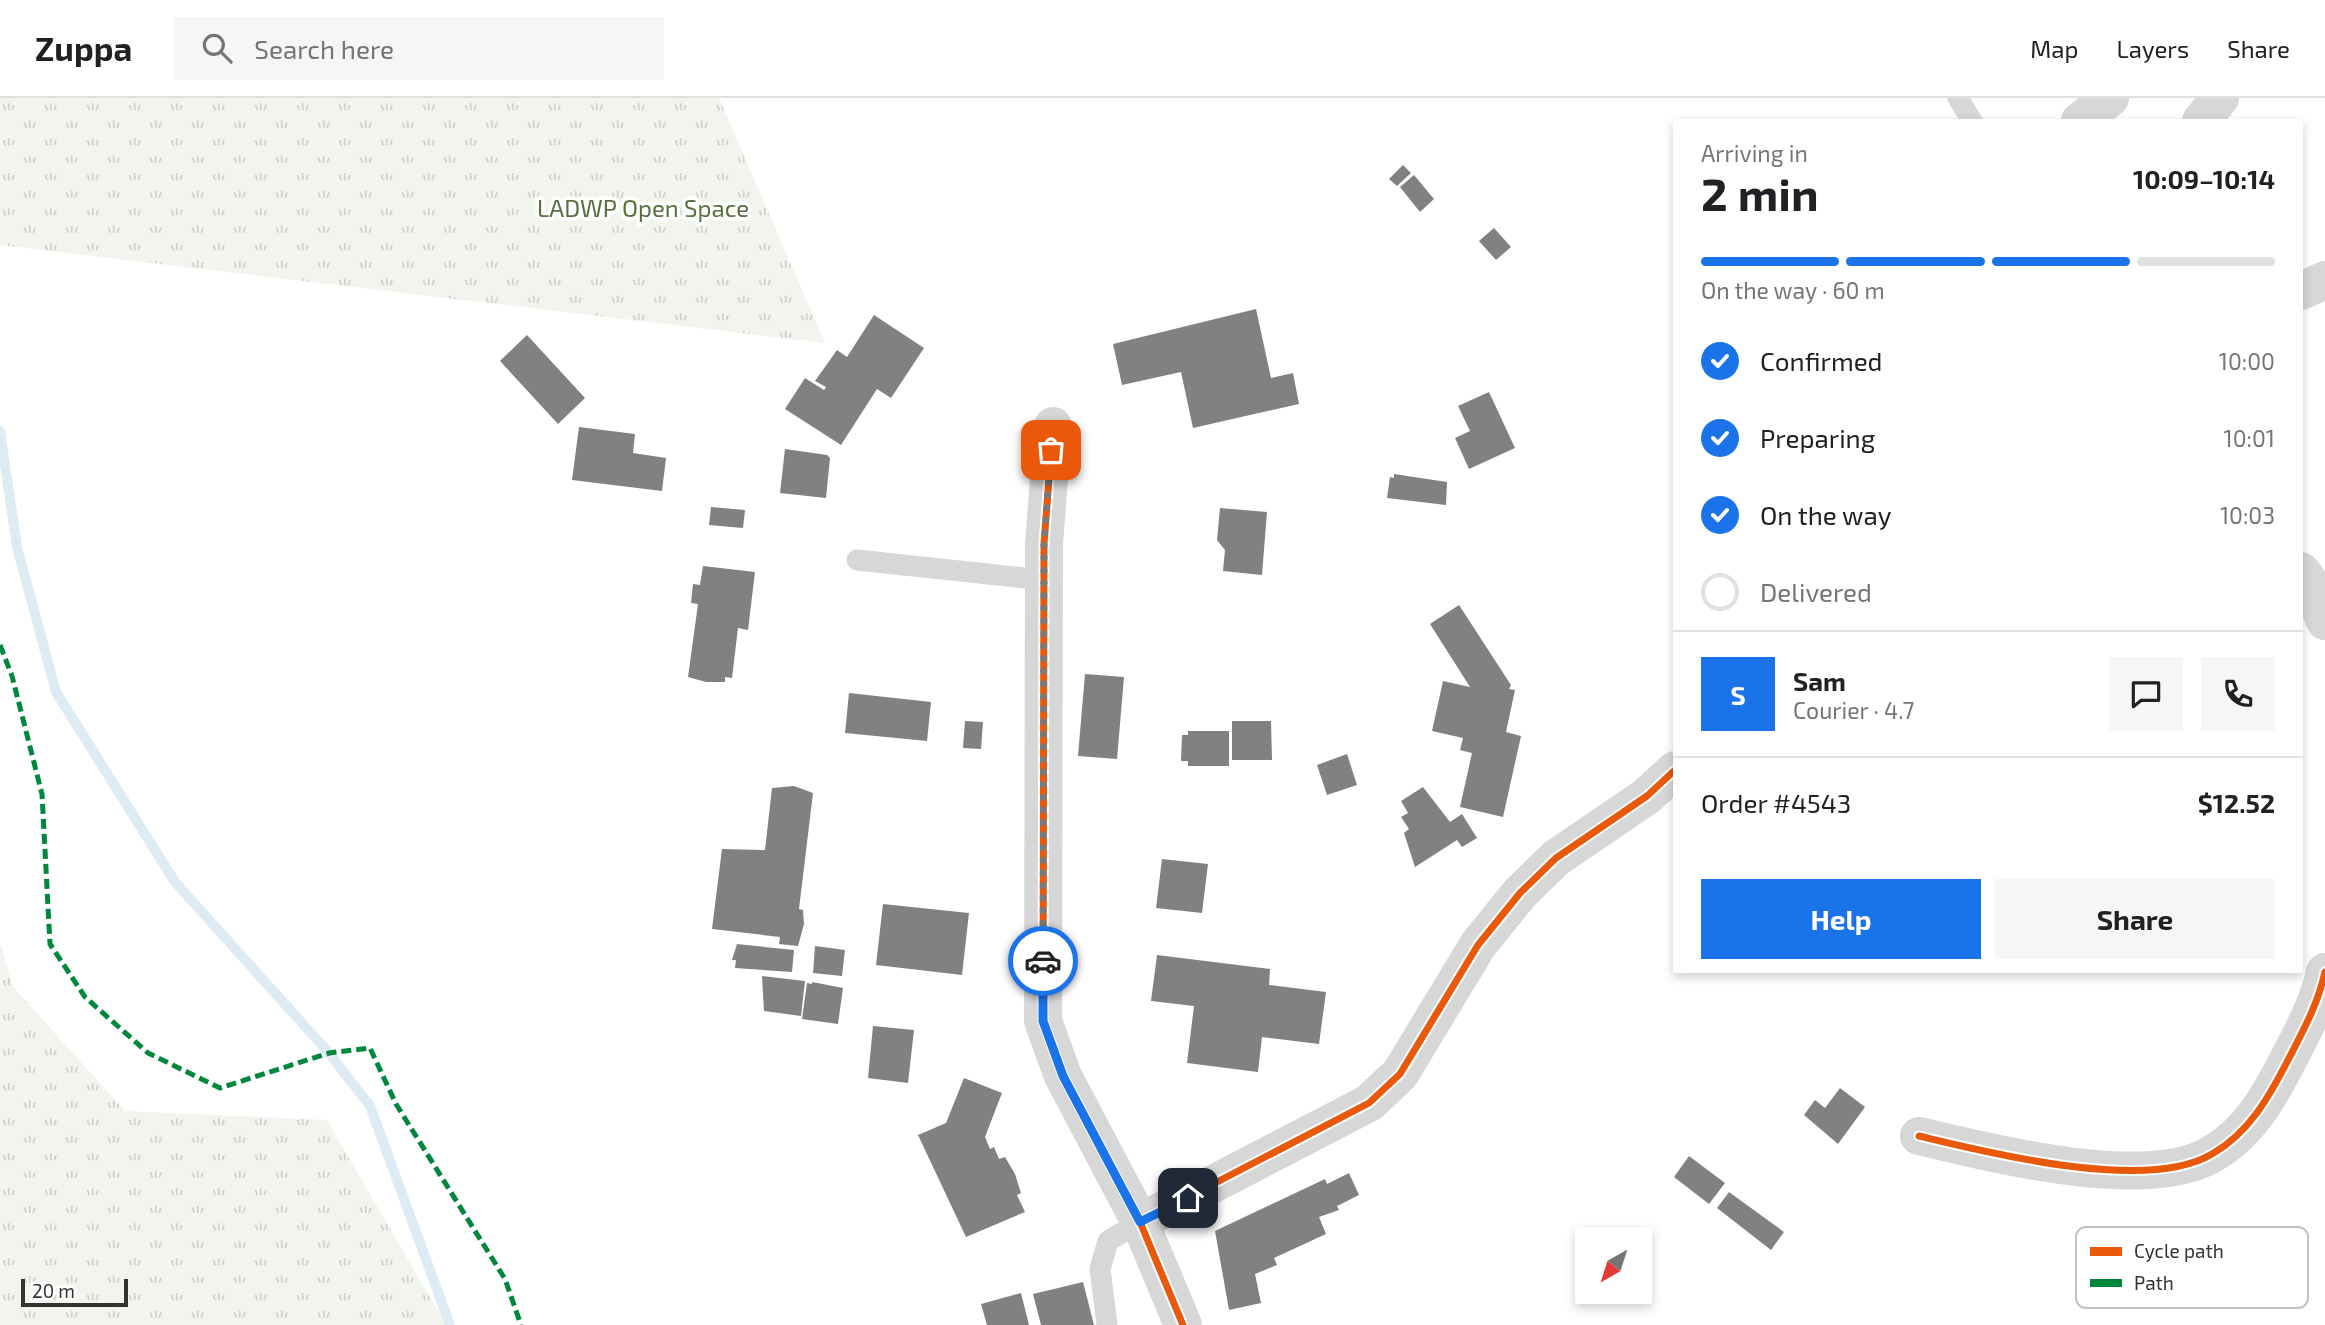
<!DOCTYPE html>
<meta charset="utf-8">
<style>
body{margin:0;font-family:"Exo 2",sans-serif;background:#f6f6f6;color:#202124;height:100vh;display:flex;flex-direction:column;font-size:26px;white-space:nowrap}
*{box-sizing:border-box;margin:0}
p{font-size:23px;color:#757577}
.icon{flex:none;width:38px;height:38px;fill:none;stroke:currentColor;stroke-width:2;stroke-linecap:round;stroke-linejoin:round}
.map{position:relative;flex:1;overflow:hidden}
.drawer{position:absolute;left:1673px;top:21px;width:630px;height:854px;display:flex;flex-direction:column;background:#fff;border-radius:0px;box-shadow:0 4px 10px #0003}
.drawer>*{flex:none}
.needle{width:46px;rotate:219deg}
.tools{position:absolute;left:1575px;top:1129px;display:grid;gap:14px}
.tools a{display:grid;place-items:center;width:77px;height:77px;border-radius:0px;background:#fff;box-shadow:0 4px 10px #0003;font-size:35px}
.scale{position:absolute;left:21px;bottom:18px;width:107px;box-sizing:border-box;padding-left:7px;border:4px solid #333;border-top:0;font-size:19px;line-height:24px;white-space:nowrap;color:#333;-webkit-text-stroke:5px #fff;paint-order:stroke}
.pin{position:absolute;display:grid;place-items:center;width:60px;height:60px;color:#fff;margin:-30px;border-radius:14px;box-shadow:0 4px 10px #0006}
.courier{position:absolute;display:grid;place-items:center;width:70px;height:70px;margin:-35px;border:5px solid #1a73e8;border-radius:50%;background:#fff;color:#222;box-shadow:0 2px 9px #0007}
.head em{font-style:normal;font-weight:700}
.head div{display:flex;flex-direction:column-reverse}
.head{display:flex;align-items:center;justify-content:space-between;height:119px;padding:0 28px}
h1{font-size:46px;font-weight:700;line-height:52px}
.bar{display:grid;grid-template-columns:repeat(4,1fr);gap:10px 7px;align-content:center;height:84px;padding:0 28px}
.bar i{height:9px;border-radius:5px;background:#e0e0e0}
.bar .on{background:#1a73e8}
.bar p{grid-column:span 4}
.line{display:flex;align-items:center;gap:18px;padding:0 28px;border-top:2px solid #e0e0e0}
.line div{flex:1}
.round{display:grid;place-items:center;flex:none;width:74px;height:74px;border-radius:0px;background:#f6f6f6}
ol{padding:0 28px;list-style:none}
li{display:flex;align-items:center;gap:21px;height:77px}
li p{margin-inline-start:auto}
li .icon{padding:7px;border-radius:50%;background:#1a73e8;color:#fff;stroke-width:4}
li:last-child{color:#757577}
li i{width:38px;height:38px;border:4px solid #e0e0e0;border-radius:50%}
.cta{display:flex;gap:14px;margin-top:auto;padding:14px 28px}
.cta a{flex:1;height:80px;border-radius:0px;background:#1a73e8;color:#fff;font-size:28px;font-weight:700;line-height:80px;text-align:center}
.cta a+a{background:#f6f6f6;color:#202124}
header{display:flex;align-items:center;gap:42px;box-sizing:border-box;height:98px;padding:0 35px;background:#fff;border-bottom:2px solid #e0e0e0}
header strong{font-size:33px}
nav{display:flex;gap:38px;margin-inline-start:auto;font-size:24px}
.search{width:490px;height:63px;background:#f6f6f6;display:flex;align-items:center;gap:18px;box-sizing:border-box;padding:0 24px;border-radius:0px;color:#757577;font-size:26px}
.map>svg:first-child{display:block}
.grass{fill:url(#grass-tufts)}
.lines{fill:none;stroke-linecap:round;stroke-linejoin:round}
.stream{stroke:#ddebf3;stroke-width:10}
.building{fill:#818181}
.service{stroke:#d7d7d7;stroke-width:21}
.minor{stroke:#d7d7d7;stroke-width:38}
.quiet{stroke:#00873e;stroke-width:5;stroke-dasharray:10 5;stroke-linecap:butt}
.cycleway-casing{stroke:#fff;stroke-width:11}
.cycleway{stroke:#e8590c;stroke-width:7}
.done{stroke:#7a7a7a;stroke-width:7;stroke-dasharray:0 12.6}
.route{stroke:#1a73e8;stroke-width:9}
.labels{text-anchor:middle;stroke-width:7;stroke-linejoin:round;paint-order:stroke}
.park-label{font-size:24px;fill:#56703f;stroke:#fff}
.key{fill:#fff;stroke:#c2c2c2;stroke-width:2}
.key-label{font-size:19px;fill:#333}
</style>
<header>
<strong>Zuppa</strong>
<div class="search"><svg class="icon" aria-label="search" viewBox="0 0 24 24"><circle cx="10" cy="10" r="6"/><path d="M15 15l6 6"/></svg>Search here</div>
<nav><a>Map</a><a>Layers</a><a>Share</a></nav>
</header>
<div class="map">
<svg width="2325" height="1227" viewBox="0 0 2325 1227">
<defs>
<pattern id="grass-tufts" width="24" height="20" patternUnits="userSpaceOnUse" patternTransform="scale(1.75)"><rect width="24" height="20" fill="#f1f5ed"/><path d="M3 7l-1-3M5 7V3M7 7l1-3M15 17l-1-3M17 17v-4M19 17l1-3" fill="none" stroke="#cfd2cc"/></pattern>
</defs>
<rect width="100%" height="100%" fill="#fff"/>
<!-- grass -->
<g class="grass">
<polygon points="0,0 719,0 825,245 0,147"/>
<polygon points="0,844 13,889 125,1013 327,1022 446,1227 0,1227"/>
</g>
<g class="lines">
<!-- stream -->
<polyline class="stream" points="0,333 17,449 56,594 175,784 329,955 370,1008 450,1227"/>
</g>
<!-- building -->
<g class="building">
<polygon points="1403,67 1411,75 1397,88 1389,81"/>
<polygon points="1414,77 1434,101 1420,114 1400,89"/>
<polygon points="1494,130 1511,149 1496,162 1479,143"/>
<polygon points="1256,211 1271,280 1293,275 1299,306 1193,330 1181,274 1122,287 1113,246"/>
<polygon points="874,217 924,250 891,300 877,291 841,347 785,311 805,280 824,292 826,289 815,283 837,252 847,259"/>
<polygon points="527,237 585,300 558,326 500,263"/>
<polygon points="1489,294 1515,350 1469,371 1455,340 1470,333 1458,308"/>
<polygon points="579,329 635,336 633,355 666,360 662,393 572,382"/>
<polygon points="785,351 827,357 830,360 826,400 780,395"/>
<polygon points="1394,376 1447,384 1446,407 1387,400 1390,379 1394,380"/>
<polygon points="711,409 745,412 743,430 709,427"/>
<polygon points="1220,410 1267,414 1262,477 1223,473 1225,452 1217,442"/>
<polygon points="703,468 755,474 748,532 738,530 732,580 725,579 725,584 706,584 688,579 698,506 691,505 693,486 700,487"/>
<polygon points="1459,507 1511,587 1509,591 1515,592 1506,634 1521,638 1503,719 1460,709 1472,655 1460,652 1463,640 1432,633 1443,583 1470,589 1430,526"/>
<polygon points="1085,576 1124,579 1117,661 1078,658"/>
<polygon points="849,595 931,604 927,643 845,635"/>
<polygon points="965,623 983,624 981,651 963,650"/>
<polygon points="1232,623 1271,623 1272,662 1232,662"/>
<polygon points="1188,633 1229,633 1229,668 1188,668 1188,663 1181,663 1182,637 1188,637"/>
<polygon points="1347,656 1357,687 1327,697 1317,667"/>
<polygon points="794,688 813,695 799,811 803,812 804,826 798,848 779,846 780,839 712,831 722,751 765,752 772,690"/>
<polygon points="1423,689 1450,724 1462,716 1477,740 1462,749 1457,742 1415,769 1404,735 1409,731 1401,719 1408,715 1401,703"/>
<polygon points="1162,761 1208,766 1202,815 1156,810"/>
<polygon points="883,806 969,815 962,877 876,867"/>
<polygon points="737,846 794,852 792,874 735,870 736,862 732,862"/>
<polygon points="815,848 845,852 842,878 813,875"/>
<polygon points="1157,857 1270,871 1269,887 1326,894 1319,946 1262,939 1258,974 1187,965 1194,908 1151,903"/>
<polygon points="762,878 805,883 801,918 764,913"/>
<polygon points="812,884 843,890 838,926 802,921 807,885 812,886"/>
<polygon points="873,928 914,932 908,985 868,980"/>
<polygon points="964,980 1002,995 985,1039 990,1051 994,1049 999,1061 1005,1059 1015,1076 1021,1095 1017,1097 1025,1114 966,1139 918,1037 946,1025"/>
<polygon points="1840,990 1865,1009 1838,1046 1804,1017 1815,1002 1825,1010"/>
<polygon points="1689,1058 1725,1085 1709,1106 1674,1079"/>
<polygon points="1349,1075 1359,1097 1337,1108 1339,1112 1319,1119 1326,1136 1274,1160 1277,1167 1255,1176 1261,1205 1229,1212 1215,1133 1325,1081 1327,1086"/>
<polygon points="1729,1094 1784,1134 1771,1152 1717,1110"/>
<polygon points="1083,1184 1094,1227 1041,1227 1033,1196"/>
<polygon points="1021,1195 1029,1227 987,1227 981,1206"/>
</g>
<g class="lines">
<!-- service -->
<g class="service">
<polyline points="1958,0 1972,23"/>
<polyline points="857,462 1044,482"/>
<polyline points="1107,1227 1100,1171 1108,1143 1140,1124"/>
</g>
<!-- minor -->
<g class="minor">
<polyline points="2080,23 2110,0"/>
<polyline points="2201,23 2220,0"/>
<polyline points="2301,193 2325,182"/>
<polyline points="1053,328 1044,446 1043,923 1063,978 1140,1124"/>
<polyline points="2301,473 2310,485 2325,523"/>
<path d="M1919 1038C1990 1055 2147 1095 2212 1056 2249 1035 2269 999 2288 962 2303 933 2318 906 2325 874"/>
<polyline points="1183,1227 1140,1124 1369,1005 1400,976 1478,847 1520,795 1556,760 1647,698 1675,672"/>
</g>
<!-- quiet -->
<polyline class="quiet" points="0,547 12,578 42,696 50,846 85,899 148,955 220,990 329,955 370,950 396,1006 505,1181 521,1227"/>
<!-- cycleway casing -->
<g class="cycleway-casing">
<g id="cycleway">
<polyline points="1053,328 1044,446 1043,923 1063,978 1140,1124"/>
<path d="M1919 1038C1990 1055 2147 1095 2212 1056 2249 1035 2269 999 2288 962 2303 933 2318 906 2325 874"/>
<polyline points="1183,1227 1140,1124 1369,1005 1400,976 1478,847 1520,795 1556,760 1647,698 1675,672"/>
</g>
</g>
<!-- cycleway -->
<use href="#cycleway" class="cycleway"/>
</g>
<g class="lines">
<!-- done -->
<polyline class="done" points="1043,863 1044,446 1051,352"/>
<!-- route -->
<polyline class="route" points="1043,863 1043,923 1063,978 1140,1124 1188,1100"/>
</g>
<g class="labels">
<!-- park labels -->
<g class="park-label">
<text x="643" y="119">LADWP Open Space</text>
</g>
</g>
<!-- legend -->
<rect x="2076" y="1129" width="232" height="81" rx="10" class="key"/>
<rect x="2090" y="1149" width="32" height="9" fill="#e8590c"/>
<rect x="2090" y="1181" width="32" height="8" fill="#00873e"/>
<g class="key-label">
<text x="2134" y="1160">Cycle path</text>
<text x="2134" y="1192">Path</text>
</g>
</svg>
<div class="tools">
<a><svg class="needle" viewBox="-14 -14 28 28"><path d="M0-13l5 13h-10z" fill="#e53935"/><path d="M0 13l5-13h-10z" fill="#757577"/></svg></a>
</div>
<div class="scale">20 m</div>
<div class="pin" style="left:1051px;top:352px;background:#ea580c"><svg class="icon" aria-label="bag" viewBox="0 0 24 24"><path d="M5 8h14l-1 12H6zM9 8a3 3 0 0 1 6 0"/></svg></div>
<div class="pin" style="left:1188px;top:1100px;background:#1f2937"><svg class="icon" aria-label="home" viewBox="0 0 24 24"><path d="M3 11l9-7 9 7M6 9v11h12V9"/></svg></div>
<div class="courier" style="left:1043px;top:863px"><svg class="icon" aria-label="car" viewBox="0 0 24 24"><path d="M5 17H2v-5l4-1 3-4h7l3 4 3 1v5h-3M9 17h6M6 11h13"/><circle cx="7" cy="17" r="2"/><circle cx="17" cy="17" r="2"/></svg></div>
<section class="drawer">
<div class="head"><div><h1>2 min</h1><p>Arriving in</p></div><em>10:09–10:14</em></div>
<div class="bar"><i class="on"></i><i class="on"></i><i class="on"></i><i></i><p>On the way · 60 m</p></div>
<ol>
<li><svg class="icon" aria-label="check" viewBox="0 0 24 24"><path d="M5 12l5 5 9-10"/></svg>Confirmed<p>10:00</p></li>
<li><svg class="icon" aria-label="check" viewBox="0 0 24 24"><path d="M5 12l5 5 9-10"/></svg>Preparing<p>10:01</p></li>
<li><svg class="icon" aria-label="check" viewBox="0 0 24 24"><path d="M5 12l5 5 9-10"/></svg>On the way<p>10:03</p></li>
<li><i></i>Delivered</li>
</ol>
<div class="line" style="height:126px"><b class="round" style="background:#1a73e8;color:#fff">S</b><div><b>Sam</b><p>Courier · 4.7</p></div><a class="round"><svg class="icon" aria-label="chat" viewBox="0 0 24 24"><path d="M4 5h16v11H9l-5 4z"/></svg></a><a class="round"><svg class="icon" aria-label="phone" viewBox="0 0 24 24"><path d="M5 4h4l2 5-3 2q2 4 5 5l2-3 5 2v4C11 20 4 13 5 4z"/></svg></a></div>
<div class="line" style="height:91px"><div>Order #4543</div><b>$12.52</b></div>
<div class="cta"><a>Help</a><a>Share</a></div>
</section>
</div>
